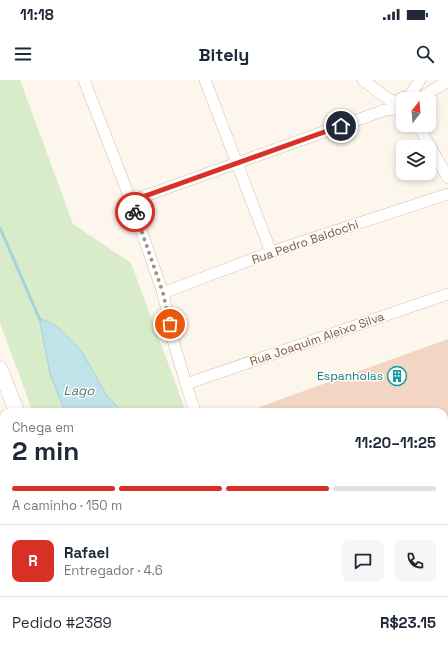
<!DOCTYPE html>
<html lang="pt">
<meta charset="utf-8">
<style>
body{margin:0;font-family:"Space Grotesk",sans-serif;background:#f6f6f7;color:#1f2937;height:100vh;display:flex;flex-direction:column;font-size:15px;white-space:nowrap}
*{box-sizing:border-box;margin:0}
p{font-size:13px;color:#747a83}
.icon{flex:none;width:22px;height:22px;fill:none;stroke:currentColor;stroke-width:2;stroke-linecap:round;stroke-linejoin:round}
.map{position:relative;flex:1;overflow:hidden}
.side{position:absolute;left:0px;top:328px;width:448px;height:248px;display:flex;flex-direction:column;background:#fff;border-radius:12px 12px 0 0;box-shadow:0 2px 6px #0003}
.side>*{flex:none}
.needle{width:26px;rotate:17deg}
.buttons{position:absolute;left:396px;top:12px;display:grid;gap:8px}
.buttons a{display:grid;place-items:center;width:40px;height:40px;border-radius:8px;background:#fff;box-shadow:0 2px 6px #0003;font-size:20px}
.pin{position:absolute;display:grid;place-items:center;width:34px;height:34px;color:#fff;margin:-17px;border:2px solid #fff;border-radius:50%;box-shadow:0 1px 4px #0007}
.courier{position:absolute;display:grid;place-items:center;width:40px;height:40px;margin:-20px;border:3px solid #d93025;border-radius:50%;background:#fff;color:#222;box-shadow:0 1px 5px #0007}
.summary em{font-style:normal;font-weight:700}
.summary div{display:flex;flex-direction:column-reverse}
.summary{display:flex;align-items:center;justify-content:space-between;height:68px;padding:0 12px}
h1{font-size:26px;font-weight:700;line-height:30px}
.bar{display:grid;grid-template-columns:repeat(4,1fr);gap:6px 4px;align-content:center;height:48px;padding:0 12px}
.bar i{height:5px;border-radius:3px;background:#e0e1e3}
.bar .active{background:#d93025}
.bar p{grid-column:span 4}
.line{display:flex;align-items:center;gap:10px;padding:0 12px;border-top:1px solid #e0e1e3}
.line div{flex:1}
.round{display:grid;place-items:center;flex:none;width:42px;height:42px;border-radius:8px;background:#f6f6f7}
.status{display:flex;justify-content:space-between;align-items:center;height:28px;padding:0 20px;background:#fff;direction:ltr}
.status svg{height:11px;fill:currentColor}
header{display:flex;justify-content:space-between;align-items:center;height:52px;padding:0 12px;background:#fff;font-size:18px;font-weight:700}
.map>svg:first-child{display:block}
.green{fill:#d8ecc9}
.water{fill:#bfe3e8;stroke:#a5d3da}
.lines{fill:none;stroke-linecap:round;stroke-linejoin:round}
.stream{stroke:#a5d3da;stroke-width:3}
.building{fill:#f3d5c3}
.minor-casing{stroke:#d1beb0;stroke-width:12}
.secondary-casing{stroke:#d6c0b0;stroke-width:16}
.minor{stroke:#fff;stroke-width:11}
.secondary{stroke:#fff;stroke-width:15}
.done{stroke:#a89285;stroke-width:4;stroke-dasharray:0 7.2}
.route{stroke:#d93025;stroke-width:5}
.labels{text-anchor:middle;stroke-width:3;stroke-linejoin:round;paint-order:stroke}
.street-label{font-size:12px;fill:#7a5c4d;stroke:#fffaf3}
.culture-label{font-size:12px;fill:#0d838f;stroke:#fffaf3;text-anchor:end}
.water-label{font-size:13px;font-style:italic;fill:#437c86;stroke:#fffaf3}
</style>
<div class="status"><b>11:18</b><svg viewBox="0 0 49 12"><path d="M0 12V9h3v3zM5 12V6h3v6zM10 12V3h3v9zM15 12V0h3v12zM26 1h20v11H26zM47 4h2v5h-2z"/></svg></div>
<header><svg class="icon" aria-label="menu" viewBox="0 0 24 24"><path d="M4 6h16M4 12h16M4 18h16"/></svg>Bitely<svg class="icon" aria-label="search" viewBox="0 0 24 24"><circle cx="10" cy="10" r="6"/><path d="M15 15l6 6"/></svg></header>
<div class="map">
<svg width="448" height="576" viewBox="0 0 448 576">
<rect width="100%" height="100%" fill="#fdf6ec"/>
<!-- green -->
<g class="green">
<polygon points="0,0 20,0 73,144 131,183 186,332 33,332 0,243"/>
<polygon points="448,452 448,489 444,492 444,453"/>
<polygon points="106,572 196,572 197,576 106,576"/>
</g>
<!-- water -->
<g class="water">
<polygon points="39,238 57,246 81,270 107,316 123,332 65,332 50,294"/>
<polygon points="152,572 184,572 186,576 154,576"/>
</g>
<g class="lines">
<!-- stream -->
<polyline class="stream" points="0,148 40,240"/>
</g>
<!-- building -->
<g class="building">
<polygon points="448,259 448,398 444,399 444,332 246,332"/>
<polygon points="0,489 4,503 4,563 0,564"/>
</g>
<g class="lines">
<!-- minor casing -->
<g class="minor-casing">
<g id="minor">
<polyline points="84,0 131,121 163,213 173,260 186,304 195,332"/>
<polyline points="205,0 271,172"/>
<polyline points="363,0 388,19 398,22"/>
<polyline points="408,18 420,0"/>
<polyline points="418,19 448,1"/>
<path d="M398 27C397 19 403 15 410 19"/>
<polyline points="418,45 448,98"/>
<polyline points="131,121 385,30 398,29"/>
<polyline points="163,213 271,172 448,114"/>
<polyline points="186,304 448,214"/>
<polyline points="444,411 448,410"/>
<polyline points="444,505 448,501"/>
<polyline points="210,572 212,576"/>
<polyline points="420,572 422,576"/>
<polyline points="358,576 363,572"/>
</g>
</g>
<!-- secondary casing -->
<g class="secondary-casing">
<g id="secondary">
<polyline points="0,289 17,332"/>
<polyline points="444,430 448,428"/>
<polyline points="444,442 448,441"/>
<polyline points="22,576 33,572"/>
</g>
</g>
<!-- minor -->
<use href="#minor" class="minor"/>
<!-- secondary -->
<use href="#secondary" class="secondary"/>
</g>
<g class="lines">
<!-- done -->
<polyline class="done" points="135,132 163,213 170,244"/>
<!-- route -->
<polyline class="route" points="135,132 131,121 341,46"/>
</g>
<!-- icons -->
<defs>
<g id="building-ring" transform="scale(1)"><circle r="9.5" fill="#fffaf3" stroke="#0f9aa8" stroke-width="1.5"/><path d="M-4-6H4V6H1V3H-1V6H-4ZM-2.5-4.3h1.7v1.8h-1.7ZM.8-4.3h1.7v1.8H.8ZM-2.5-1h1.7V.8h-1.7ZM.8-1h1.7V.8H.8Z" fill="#0f9aa8"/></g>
</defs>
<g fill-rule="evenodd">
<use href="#building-ring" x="397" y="296"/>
</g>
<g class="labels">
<!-- street labels -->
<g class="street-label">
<text transform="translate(305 162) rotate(-19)" y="4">Rua Pedro Baldochi</text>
<text transform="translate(317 259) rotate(-19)" y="4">Rua Joaquim Aleixo Silva</text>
</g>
<!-- culture labels -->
<g class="culture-label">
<text x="383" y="300">Espanholas</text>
</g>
<!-- water labels -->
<g class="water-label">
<text x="79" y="315">Lago</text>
</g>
</g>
</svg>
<div class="buttons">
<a><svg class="needle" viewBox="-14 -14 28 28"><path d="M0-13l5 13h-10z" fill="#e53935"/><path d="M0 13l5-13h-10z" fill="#747a83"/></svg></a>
<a><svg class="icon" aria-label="layers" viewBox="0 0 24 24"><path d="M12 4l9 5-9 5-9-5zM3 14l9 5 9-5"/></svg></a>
</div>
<div class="pin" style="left:170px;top:244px;background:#ea580c"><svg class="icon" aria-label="bag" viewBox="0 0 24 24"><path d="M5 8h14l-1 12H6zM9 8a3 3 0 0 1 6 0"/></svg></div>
<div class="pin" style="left:341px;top:46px;background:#1f2937"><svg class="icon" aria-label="home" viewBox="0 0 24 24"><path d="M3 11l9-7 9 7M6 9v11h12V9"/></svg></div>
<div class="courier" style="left:135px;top:132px"><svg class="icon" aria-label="bike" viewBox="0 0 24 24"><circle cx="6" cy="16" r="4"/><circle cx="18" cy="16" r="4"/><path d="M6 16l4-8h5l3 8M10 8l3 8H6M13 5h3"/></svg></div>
<section class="side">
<div class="summary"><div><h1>2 min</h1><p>Chega em</p></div><em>11:20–11:25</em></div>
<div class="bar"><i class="active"></i><i class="active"></i><i class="active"></i><i></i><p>A caminho · 150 m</p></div>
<div class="line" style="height:72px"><b class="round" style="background:#d93025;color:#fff">R</b><div><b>Rafael</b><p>Entregador · 4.6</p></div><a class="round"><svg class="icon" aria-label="chat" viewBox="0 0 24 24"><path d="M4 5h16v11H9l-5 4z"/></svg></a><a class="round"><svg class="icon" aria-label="phone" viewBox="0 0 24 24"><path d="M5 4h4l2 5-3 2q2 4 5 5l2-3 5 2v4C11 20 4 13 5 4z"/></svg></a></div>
<div class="line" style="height:52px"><div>Pedido #2389</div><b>R$23.15</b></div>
</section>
</div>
